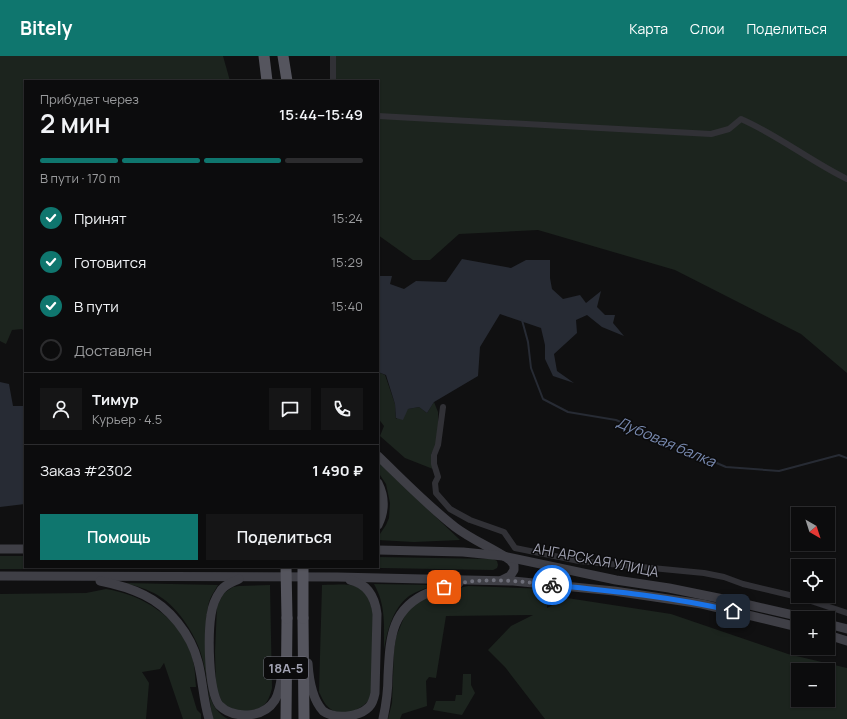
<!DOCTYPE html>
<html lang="ru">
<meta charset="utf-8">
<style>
body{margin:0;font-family:Manrope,sans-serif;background:#151516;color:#f1f3f6;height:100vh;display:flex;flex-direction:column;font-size:15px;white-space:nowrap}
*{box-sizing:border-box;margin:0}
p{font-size:13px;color:#9a9b9d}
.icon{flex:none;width:22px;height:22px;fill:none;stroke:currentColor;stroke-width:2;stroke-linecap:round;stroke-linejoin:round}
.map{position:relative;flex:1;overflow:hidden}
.details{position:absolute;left:24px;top:24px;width:355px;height:488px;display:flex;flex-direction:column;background:#0c0c0d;border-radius:0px;box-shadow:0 1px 3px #0004,0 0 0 1px #2c2c2e}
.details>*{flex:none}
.needle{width:26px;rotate:141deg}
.tools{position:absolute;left:791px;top:451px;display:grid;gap:8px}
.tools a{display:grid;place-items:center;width:44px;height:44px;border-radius:0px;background:#0c0c0d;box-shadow:0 1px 3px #0004,0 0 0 1px #2c2c2e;font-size:20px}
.pin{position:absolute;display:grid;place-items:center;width:34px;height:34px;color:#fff;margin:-17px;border-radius:8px;box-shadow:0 2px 6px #0006}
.courier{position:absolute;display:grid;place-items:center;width:40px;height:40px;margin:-20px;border:3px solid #1a73e8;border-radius:50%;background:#fff;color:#222;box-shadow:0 1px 5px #0007}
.headline em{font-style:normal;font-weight:600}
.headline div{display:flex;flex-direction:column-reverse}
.headline{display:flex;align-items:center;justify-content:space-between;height:68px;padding:0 16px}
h1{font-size:26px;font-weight:600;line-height:30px}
.bar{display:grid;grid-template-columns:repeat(4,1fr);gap:6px 4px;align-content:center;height:48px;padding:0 16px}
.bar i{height:5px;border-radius:3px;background:#2c2c2e}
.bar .selected{background:#0f766e}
.bar p{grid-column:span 4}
.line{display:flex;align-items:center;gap:10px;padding:0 16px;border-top:1px solid #2c2c2e}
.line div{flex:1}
.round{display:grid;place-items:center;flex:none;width:42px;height:42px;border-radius:0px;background:#151516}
ol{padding:0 16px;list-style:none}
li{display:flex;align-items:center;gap:12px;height:44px}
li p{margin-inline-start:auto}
li .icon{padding:4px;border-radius:50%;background:#0f766e;color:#fff;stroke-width:4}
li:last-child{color:#9a9b9d}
li i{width:22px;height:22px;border:2px solid #2c2c2e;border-radius:50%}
.primary-button{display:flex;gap:8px;margin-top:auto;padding:8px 16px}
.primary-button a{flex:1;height:46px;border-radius:0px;background:#0f766e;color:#fff;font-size:16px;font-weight:600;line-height:46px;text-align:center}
.primary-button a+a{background:#151516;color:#f1f3f6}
header{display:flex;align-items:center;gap:24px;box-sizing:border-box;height:56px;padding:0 20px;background:#0f766e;color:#fff}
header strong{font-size:19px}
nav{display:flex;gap:22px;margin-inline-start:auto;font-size:14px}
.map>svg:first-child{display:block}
.green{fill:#1c241e;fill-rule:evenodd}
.water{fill:#272b34}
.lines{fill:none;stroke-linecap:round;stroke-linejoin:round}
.stream{stroke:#272b34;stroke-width:2}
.minor{stroke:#313136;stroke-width:6}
.secondary{stroke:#3f3f46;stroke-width:9}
.trunk{stroke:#55555e;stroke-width:11}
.trunk-bridge{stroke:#55555e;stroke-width:11}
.done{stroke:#6e6f7a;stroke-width:4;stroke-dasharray:0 7.2}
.route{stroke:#1a73e8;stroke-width:5}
.labels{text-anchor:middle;stroke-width:3;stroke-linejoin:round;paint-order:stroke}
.shield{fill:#0b0b0c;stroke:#747580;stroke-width:1}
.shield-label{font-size:13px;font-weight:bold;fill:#a1a2b2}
.street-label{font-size:14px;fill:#a1a2b2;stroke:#0b0b0c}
.water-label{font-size:15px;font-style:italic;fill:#7788ae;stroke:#0b0b0c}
</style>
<header>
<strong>Bitely</strong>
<nav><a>Карта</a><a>Слои</a><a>Поделиться</a></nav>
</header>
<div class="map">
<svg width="847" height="663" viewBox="0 0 847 663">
<rect width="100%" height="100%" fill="#101011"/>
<!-- green -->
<g class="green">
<polygon points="0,0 223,0 230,25 25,25 25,277 22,273 12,274 6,288 0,285"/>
<polygon points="335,0 847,0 847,317 801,278 675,214 538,174 459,178 430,204 413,204 378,179 378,25 334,25"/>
<polygon points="378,316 385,319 395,348 396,363 408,353 419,351 427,357 434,346 438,356 438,374 436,390 431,398 433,413 405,402 380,380 384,370 378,362"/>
<polygon points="378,406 460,484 414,486 378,484 378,481 386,469 389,462 390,447 386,428 378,416"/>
<polygon points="0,500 25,500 25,511 272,511 272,513 0,513"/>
<polygon points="378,501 493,503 497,505 498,509 497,512 493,514 325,511 378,511"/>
<path d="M124 527 218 529C214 536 209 542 208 551 204 569 204 632 213 648 216 654 222 660 228 663H213C209 644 208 624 203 605 198 582 179 552 159 540 148 533 136 530 124 527Z"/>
<path d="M374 528 435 529C426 532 417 535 409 540 393 552 387 575 384 594 384 570 386 549 374 528Z"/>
<path d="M270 529 272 632C267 654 259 652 240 657L223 648 216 632 215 596 217 550 224 537 233 531 239 530Z"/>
<path d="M322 529C351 529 364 523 373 556L372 634C371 638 370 643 367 646 359 655 343 660 332 654 325 650 322 642 319 636Z"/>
<path d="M468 530 547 533V552L567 542 671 558 788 598 847 612V663H545L505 611 488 594 511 570 533 559 446 560 436 622 429 621 426 625 427 650 402 658 400 663H388L392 647 394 595 396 581 405 559 416 546 438 537ZM798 614H828V644H798Z"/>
<path d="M106 533C143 539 177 560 191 597 195 608 195 620 196 631H190L197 654 201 658V663H183L164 607 160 613 142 616 149 627 146 663H0V538L86 537Z"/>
<polygon points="463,618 471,618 471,629 475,637 462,659 433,654 436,645 455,645 456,639 462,639"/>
</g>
<!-- water -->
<g class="water">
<polygon points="462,203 511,212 526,204 550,204 550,222 552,233 563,243 580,239 586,247 601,235 597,251 605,259 615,259 613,267 624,280 602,271 587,259 576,264 577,277 554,298 557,315 574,327 553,320 545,303 545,289 541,272 500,258 480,291 478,320 434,346 427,357 419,351 408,353 403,364 396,362 395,348 386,319 378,316 378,220 392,220 390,228 404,233 416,225 446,226"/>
<polygon points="0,326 9,328 13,350 25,350 25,448 0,451"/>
</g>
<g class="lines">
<!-- stream -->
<polyline class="stream" points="522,264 528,286 531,312 543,343 568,356 616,364 726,411 779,415 839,399 847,402"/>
<!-- minor -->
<g class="minor">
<polyline points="333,25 333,0"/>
<path d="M378 60 711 78 729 73 741 63C778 79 810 105 847 123"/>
<polyline points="443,351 438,389 434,399 434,408 438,421 435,427 436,437 450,453 470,464 504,476 515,492 579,505 704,517 724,521 743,528 802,542 847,557"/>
</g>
<!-- secondary -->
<g class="secondary">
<path d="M378 400C403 424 427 449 455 471 472 484 493 492 510 504L514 509V514L510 520 502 524"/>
<path d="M378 427C385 441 385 455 378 469"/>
<polyline points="0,493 25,493"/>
<polyline points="378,494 463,496 503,500 616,524 669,532 728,544 806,562"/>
<polyline points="0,520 337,521 513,525 614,535 702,548 798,571"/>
<path d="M239 523C233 526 226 528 221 534 216 541 212 551 211 559 208 579 208 633 219 649 233 663 263 663 275 644 281 634 281 621 283 609"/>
<path d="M100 525C115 528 130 532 144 539 169 551 191 578 198 606 203 625 203 644 209 663"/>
<polyline points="828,568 847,573"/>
<polyline points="828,579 847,585"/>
<path d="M308 607C309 623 312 643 323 655 334 663 358 662 369 651 373 647 374 642 375 637L377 558C375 541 368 528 350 524"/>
<path d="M383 663C386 649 388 635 388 620 390 583 390 552 430 536 439 532 450 528 459 527"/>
</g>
<!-- trunk -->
<g class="trunk">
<polyline points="264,0 267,25"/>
<polyline points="283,0 287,25"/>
<polyline points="303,562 304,663"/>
<polyline points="286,663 287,562"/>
</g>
<!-- trunk-bridge -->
<g class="trunk-bridge">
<polyline points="286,511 287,562"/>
<polyline points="303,562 303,511"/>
</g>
</g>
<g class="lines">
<!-- done -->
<path class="done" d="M444 531C478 520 517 525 552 529"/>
<!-- route -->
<path class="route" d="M552 529C613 535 673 541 733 555"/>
</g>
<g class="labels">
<!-- shield labels -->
<rect class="shield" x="264" y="601" width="44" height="22" rx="3"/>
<g class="shield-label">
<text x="286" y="617">18А-5</text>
</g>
<!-- street labels -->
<g class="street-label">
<text transform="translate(596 504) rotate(11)" y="5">АНГАРСКАЯ УЛИЦА</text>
</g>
<!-- water labels -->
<g class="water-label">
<text transform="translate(666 386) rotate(23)" y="5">Дубовая балка</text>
</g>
</g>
</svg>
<div class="tools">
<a><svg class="needle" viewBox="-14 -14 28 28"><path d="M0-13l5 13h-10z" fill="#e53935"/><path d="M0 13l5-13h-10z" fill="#9a9b9d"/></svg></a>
<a><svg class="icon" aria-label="locate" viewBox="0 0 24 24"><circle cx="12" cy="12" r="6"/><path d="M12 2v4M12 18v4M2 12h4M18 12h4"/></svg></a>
<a>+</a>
<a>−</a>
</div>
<div class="pin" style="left:444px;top:531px;background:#ea580c"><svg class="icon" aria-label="bag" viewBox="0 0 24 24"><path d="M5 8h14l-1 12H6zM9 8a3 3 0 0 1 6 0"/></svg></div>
<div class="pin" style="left:733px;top:555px;background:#1f2937"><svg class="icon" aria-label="home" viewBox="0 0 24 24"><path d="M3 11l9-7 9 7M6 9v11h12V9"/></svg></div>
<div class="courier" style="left:552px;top:529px"><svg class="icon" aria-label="bike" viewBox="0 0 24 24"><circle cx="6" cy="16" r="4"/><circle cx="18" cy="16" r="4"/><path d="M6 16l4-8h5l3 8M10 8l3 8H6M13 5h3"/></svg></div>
<section class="details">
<div class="headline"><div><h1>2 мин</h1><p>Прибудет через</p></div><em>15:44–15:49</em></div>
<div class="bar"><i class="selected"></i><i class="selected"></i><i class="selected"></i><i></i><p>В пути · 170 m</p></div>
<ol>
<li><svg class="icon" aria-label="check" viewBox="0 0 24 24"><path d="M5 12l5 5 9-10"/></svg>Принят<p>15:24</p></li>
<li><svg class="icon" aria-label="check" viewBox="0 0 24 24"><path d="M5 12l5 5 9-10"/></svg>Готовится<p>15:29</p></li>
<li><svg class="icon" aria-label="check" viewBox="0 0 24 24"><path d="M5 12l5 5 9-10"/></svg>В пути<p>15:40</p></li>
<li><i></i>Доставлен</li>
</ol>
<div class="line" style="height:72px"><a class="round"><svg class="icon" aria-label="person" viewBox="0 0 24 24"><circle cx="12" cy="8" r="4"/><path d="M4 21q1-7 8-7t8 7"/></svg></a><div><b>Тимур</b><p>Курьер · 4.5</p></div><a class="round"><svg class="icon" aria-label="chat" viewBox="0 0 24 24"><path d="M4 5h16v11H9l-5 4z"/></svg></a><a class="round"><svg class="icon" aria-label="phone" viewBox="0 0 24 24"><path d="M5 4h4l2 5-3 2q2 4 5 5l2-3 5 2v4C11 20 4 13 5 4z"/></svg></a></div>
<div class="line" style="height:52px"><div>Заказ #2302</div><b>1 490 ₽</b></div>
<div class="primary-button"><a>Помощь</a><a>Поделиться</a></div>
</section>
</div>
